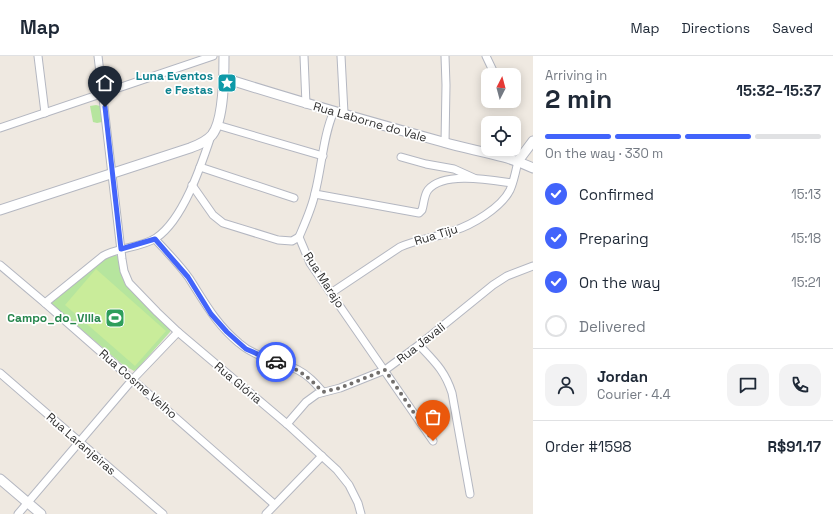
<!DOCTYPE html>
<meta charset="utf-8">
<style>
body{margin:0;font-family:"Space Grotesk",sans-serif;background:#f2f2f3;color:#1f2937;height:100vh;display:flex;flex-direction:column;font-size:15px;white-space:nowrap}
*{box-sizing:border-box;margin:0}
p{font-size:13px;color:#747a83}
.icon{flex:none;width:22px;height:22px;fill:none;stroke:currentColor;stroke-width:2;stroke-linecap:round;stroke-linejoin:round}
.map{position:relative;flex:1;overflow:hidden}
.sheet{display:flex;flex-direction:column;background:#fff;width:300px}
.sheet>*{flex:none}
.needle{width:26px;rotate:6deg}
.tools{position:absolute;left:481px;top:12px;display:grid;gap:8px}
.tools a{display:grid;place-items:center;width:40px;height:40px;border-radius:8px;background:#fff;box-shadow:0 2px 10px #0003;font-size:20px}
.pin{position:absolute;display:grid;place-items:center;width:34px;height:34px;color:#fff;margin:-41px -17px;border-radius:50% 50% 50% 0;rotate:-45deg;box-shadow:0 0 4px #0007}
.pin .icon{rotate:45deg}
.courier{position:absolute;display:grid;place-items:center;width:40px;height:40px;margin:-20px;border:3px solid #4264fb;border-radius:50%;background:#fff;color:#222;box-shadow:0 1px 5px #0007}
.headline em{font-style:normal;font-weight:700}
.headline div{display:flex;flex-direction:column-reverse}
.headline{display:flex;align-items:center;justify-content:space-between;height:68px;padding:0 12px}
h1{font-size:26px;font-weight:700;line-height:30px}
.bar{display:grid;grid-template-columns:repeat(4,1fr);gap:6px 4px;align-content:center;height:48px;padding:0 12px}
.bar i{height:5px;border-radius:3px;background:#e0e1e3}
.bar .active{background:#4264fb}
.bar p{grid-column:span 4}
.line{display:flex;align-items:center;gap:10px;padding:0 12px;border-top:1px solid #e0e1e3}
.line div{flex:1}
.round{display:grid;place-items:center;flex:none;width:42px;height:42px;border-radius:12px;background:#f2f2f3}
ol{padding:0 12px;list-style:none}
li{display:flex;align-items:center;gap:12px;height:44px}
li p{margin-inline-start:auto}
li .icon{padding:4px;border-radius:50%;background:#4264fb;color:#fff;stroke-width:4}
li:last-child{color:#747a83}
li i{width:22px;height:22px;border:2px solid #e0e1e3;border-radius:50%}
header{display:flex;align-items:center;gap:24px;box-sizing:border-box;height:56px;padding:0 20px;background:#fff;border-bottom:1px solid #e0e1e3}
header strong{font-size:19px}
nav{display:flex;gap:22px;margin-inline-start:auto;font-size:14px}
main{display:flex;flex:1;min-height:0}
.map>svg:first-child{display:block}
.green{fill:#b6e59e}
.pitch{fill:#c9ec9a}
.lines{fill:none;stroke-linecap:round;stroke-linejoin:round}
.minor-casing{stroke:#b4b7c1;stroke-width:9}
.secondary-casing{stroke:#b4b7c1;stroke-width:11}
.minor{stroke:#fff;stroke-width:7}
.secondary{stroke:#fff;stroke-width:9}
.done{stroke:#726f6d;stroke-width:4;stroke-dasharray:0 7.2}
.route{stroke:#4264fb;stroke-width:5}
.labels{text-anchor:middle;stroke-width:3.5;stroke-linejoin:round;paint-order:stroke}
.culture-label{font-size:12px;font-weight:bold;fill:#0d838f;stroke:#fff;text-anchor:end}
.street-label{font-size:12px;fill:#2e2e2e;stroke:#fff}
.leisure-label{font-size:12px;font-weight:bold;fill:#27864d;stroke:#fff;text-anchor:end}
</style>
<header>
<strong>Map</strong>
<nav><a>Map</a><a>Directions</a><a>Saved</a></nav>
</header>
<main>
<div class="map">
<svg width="533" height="458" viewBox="0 0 533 458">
<rect width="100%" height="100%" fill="#efe9e1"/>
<!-- green -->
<g class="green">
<polygon points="96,49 100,50 102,66 97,67 93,66 90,50"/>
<path d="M116 199 120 202 129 223 171 273 170 276 138 312 134 315 122 308 55 251 50 246C65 234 98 201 116 199Z"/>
</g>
<!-- pitch -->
<polygon class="pitch" points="96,213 166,275 135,310 65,249"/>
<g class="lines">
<!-- minor casing -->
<g class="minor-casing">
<g id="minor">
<polyline points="38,0 45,57"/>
<polyline points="98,0 122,203 124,215 129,227 157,256 178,276 287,368 337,414 349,429 358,447 361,458"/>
<polyline points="304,0 306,48"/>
<polyline points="341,0 344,57"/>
<polyline points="486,0 495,19"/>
<path d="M334 55C323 80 322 110 315 137 312 152 305 167 299 181L310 207 433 385"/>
<polyline points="217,69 323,100"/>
<polyline points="0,72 213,0"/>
<polyline points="445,87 446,29 445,0"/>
<polyline points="401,101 426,108 454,113 474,122"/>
<polyline points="200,111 294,142"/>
<polyline points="192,129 213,159 223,167 278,184 292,185 299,181"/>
<path d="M315 138 419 157 422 154C424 148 424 139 428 134 443 115 491 124 512 127"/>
<path d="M155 183C166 195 179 208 189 222 205 247 216 268 239 287 256 302 278 304 298 314 308 319 315 327 323 336"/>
<polyline points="0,209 45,247 274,448"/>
<path d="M331 237 400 191C417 183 435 182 453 175 472 169 501 152 510 134 514 125 516 114 518 105"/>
<path d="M45 247 103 200C119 191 140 192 156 182 183 164 201 110 211 80"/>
<path d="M419 289C435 306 445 315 452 337L470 438"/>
<polyline points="0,317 163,458"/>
<polyline points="287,368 306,346 317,338 340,332 385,314 419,289 493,229 507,220 533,210"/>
<polyline points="18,458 133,323 178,276"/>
<polyline points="266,458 322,400"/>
</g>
</g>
<!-- secondary casing -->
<g class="secondary-casing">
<g id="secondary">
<path d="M224 22C297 45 370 66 443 86 473 95 504 98 533 112"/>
<polyline points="518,105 533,85"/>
<path d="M0 154 190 92C198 89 206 86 212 79 224 64 224 20 224 0"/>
<polyline points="0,423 41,458"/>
</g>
</g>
<!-- minor -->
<use href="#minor" class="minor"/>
<!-- secondary -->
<use href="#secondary" class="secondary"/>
</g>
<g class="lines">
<!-- done -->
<path class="done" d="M276 306C298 312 307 320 323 336L340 332 385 314 433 385"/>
<!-- route -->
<polyline class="route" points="105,51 121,193 155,183 188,221 211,258 227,276 246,293 276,306"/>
</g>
<!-- icons -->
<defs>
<g id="sight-square" transform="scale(1)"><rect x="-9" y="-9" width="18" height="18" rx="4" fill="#0f9aa8" stroke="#fff"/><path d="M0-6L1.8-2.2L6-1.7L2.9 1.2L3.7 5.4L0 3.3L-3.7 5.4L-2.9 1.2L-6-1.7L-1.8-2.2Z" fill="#fff"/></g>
<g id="stadium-square" transform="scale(1)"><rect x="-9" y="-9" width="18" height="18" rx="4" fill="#2e9e5b" stroke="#fff"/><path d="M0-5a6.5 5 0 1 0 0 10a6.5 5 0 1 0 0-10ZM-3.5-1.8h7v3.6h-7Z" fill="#fff"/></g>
</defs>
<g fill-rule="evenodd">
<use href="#sight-square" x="227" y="27"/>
<use href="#stadium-square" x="115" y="262"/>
</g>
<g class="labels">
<!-- culture labels -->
<g class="culture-label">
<text x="213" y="24">Luna Eventos<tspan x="213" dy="14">e Festas</tspan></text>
</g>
<!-- street labels -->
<g class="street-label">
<text transform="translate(370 66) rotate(16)" y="4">Rua Laborne do Vale</text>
<text transform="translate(436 179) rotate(-17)" y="4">Rua Tiju</text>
<text transform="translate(324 224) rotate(57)" y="4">Rua Marajo</text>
<text transform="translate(421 287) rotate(-38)" y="4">Rua Javali</text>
<text transform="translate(238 327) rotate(40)" y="4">Rua Glória</text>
<text transform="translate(138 328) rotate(41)" y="4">Rua Cosme Velho</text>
<text transform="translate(81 388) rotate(41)" y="4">Rua Laranjeiras</text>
</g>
<!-- leisure labels -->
<g class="leisure-label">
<text x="101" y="266">Campo_do_Villa</text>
</g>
</g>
</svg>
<div class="tools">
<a><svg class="needle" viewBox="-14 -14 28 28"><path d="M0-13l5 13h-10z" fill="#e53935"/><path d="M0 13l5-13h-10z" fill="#747a83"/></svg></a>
<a><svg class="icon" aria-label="locate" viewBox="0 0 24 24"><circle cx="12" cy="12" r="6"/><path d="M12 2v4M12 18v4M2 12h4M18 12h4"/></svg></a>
</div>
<div class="pin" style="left:433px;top:385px;background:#ea580c"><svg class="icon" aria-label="bag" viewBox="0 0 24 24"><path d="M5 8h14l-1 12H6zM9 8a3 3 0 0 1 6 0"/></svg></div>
<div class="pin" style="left:105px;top:51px;background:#1f2937"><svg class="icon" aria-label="home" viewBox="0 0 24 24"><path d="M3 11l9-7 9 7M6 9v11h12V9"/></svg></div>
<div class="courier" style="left:276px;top:306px"><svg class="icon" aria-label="car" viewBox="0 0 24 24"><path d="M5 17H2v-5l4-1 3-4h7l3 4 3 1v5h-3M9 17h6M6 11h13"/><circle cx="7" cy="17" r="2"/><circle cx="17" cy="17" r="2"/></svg></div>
</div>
<section class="sheet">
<div class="headline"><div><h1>2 min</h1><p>Arriving in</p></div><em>15:32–15:37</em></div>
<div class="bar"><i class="active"></i><i class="active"></i><i class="active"></i><i></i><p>On the way · 330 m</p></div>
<ol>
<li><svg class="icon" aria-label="check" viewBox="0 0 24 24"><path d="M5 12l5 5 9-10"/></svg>Confirmed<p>15:13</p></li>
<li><svg class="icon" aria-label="check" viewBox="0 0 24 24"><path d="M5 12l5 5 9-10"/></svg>Preparing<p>15:18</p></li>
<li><svg class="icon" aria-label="check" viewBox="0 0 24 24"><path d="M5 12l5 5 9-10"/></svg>On the way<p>15:21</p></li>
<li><i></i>Delivered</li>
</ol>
<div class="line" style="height:72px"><a class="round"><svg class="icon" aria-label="person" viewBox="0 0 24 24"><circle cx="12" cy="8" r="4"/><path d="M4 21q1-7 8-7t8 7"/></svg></a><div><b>Jordan</b><p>Courier · 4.4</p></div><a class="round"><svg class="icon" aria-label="chat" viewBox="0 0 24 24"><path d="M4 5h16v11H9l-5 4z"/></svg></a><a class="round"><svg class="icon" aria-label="phone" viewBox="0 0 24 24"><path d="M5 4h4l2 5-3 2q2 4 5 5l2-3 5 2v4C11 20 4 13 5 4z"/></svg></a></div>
<div class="line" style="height:52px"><div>Order #1598</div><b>R$91.17</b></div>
</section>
</main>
